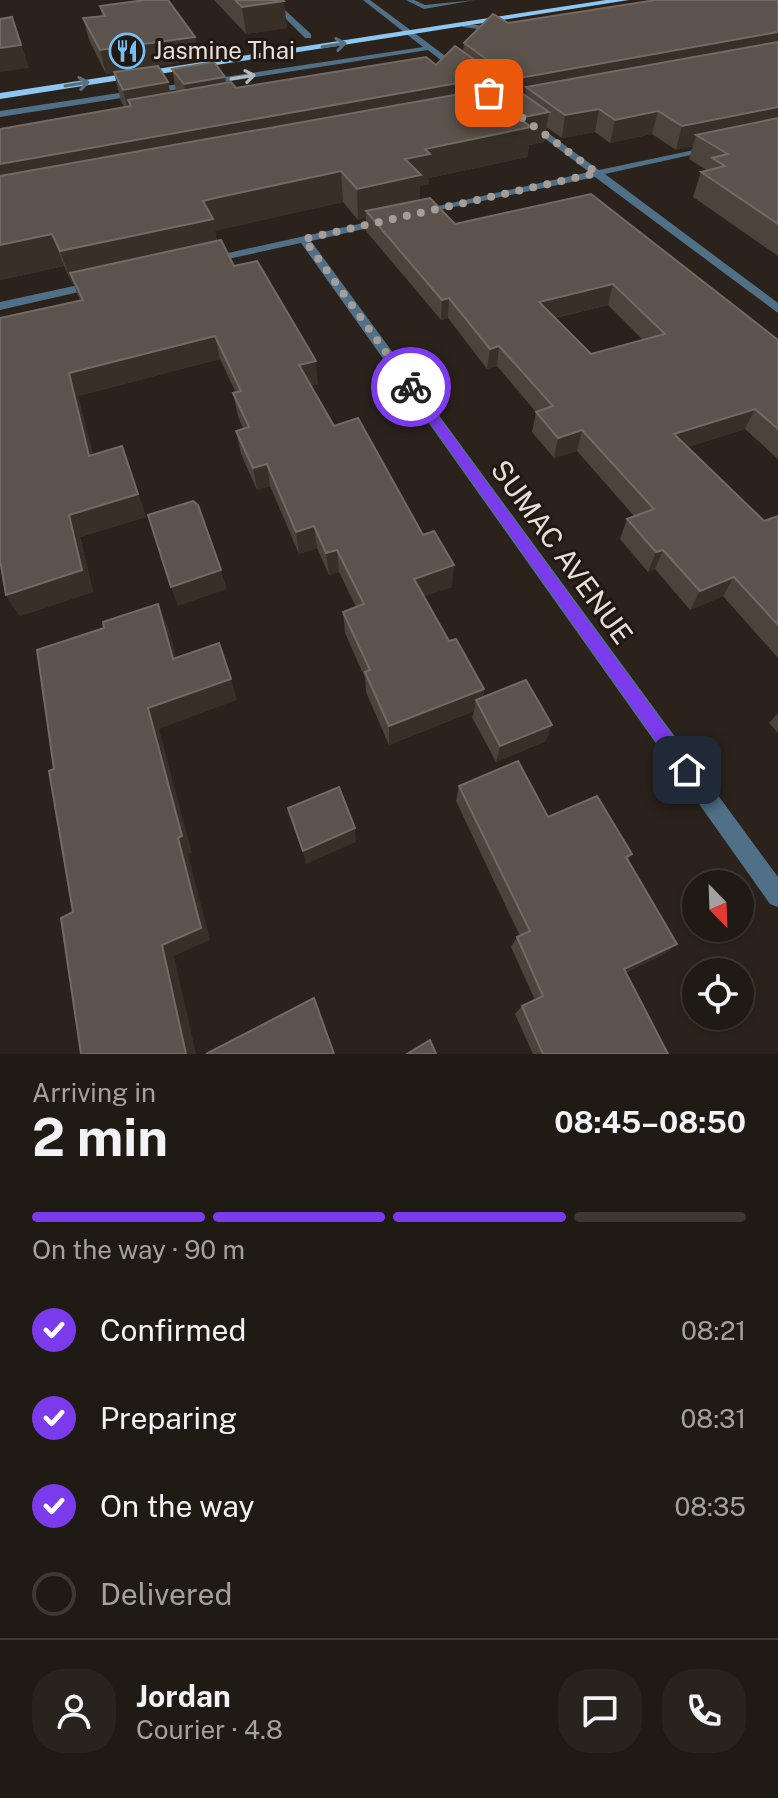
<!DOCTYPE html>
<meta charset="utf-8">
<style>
body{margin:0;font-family:"Public Sans",sans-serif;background:#28231d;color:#f1f3f6;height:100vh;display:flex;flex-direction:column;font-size:30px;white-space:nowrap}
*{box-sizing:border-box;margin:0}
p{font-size:26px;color:#a2a1a0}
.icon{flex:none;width:44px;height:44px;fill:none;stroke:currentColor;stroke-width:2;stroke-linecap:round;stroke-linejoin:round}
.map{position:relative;height:1054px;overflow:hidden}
.side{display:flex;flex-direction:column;background:#201a14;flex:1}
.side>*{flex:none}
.needle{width:52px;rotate:157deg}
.buttons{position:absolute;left:682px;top:870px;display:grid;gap:16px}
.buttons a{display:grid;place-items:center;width:72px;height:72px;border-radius:50%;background:#201a14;box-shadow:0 2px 6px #0004,0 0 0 2px #3d3834;font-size:40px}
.pin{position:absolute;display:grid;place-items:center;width:68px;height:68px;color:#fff;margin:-34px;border-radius:16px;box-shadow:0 4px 12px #0006}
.courier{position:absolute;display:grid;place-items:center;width:80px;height:80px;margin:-40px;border:6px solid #7c3aed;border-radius:50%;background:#fff;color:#222;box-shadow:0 2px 10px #0007}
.headline em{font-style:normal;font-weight:700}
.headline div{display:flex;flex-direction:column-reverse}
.headline{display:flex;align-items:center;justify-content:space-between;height:136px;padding:0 32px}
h1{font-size:52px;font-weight:700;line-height:60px}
.bar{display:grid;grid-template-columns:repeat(4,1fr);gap:12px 8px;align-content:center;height:96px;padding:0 32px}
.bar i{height:10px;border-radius:6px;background:#3d3834}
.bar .selected{background:#7c3aed}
.bar p{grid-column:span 4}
.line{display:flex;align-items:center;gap:20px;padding:0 32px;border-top:2px solid #3d3834}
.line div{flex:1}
.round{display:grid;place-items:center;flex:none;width:84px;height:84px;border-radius:32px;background:#28231d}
ol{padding:0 32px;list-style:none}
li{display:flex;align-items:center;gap:24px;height:88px}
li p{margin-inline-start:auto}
li .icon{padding:8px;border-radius:50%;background:#7c3aed;color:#fff;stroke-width:4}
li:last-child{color:#a2a1a0}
li i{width:44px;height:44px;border:4px solid #3d3834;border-radius:50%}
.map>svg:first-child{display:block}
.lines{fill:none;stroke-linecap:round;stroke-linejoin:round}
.service{fill:#4f7087;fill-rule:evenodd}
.minor{fill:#4f7087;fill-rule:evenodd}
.trunk{fill:#8ec8f2;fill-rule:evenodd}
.wall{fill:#4c433b;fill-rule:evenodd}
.shaded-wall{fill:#382f27}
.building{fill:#5c544c;stroke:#726a63;stroke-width:2;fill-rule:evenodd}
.oneway{stroke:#587082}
.oneway2{stroke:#b1b9be}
.route{fill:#7c3aed}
.done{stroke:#a59e98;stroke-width:8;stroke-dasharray:0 14.4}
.labels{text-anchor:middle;stroke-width:6;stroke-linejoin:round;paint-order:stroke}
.far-poi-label{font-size:24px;fill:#e6e0db;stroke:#211911;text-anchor:start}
.street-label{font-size:28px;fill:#e6e0db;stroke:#211911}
</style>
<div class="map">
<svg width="778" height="1054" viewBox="0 0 778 1054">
<rect width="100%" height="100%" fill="#2b221b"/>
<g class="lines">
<!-- service -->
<g class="service">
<polygon points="267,0 274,0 311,34 311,38 305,38"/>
<polygon points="406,0 414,0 425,5 475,0 424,9"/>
</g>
<!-- minor -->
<g class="minor">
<polygon points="363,0 370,0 463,69 463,73 457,73 428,50 0,117 0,111 423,47"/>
<polygon points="460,23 501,28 505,30 501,32 463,27"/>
<polygon points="530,120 599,170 713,146 713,150 605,174 778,303 778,313 595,177 416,215 416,211 589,172 527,125 526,123"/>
<polygon points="386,218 391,221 390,223 311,241 778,877 778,907 770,904 301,243 210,263 204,260 210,257"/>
<polygon points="97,281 101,283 101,287 0,310 0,302"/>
</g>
<!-- trunk -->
<polygon class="trunk" points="606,0 629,0 0,99 0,93"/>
</g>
<!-- wall -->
<g class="wall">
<polygon points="214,0 283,0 287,28 246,34"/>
<path d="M778 0V256L693 197 701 172 708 171 689 159 693 146 676 150 652 134 610 143 595 132 562 138 546 127 544 142 529 145 527 157 429 178V184L420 186V200L455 224 778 340V459L745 429 688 447 764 521 778 516V658L723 596 690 610 655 569 648 572 620 539 627 519 634 516 577 451 554 458 532 432 536 412 497 366 487 369 448 318 441 320 366 231V218L358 220 343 202 221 229 215 231 217 241 318 384 311 386 334 426 452 587 424 596 449 641 484 689 483 697 546 741 496 762 472 717 474 711 389 745 366 692 365 678 345 633 343 612 356 607 339 572 329 575 317 548 299 554 270 486 257 490 241 454 236 431 243 429 238 416 233 393H236L220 359 78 396 93 455 122 446 146 517 80 537 93 592 20 616 6 595 80 300 73 283H72L64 266 0 280 124 107 121 101 114 73 106 74 89 40 83 18 102 16 100 6 195 37 199 59 158 66 168 82 170 92 176 91 172 69 225 77 226 83 236 88 436 65 463 52 464 43 508 23ZM608 305 643 340 591 354 555 318Z"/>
<polygon points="778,713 778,733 769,723"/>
<polygon points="459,786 548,817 632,854 628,859 677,944 664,954 625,973 668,1054 533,1054 515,1014 522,1006 535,1000 511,947 517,937 520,936 456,801"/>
</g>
<!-- shaded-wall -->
<g class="shaded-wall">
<polygon points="284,1 287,28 246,34 242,7"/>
<polygon points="778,32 778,50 526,87 525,99 512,102 514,79"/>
<polygon points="195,37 199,59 106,74 100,50"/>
<polygon points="20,39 29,68 0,72 0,48"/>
<polygon points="498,76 495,105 0,197 0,164"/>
<polygon points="225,77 229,102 188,109 184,84"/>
<polygon points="168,82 174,111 128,100 133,119 130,119 123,90"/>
<polygon points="778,107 778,128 696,135 693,146 676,150 682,126"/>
<polygon points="599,109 595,132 562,138 565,115"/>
<polygon points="658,111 652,134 610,143 615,120"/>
<polygon points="549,112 544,142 529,145 527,157 429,178 429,184 420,186 420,206 366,211 366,218 358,220 357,189 405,159 425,149 519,118"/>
<polygon points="341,171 343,202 215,231 218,251 70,273 73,283 72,283 60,251 215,198"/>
<polygon points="52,234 64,266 0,280 0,245"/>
<polygon points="613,284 608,305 536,322 539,302"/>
<polygon points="449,298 448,318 441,320 442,300"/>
<polygon points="215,336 220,359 78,396 99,479 89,456 69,373"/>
<polygon points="499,346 497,366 487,369 490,349"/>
<polygon points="316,361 318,384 302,388 299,365"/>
<polygon points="755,409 745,429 666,454 674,434"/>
<polygon points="582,430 577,451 554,458 558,438"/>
<polygon points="122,446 146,517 80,537 93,592 20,616 6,595"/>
<polygon points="267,464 270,486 257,490 253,468"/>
<polygon points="314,526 317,548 299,554 296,532"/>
<polygon points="337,550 339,572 329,575 326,553"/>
<polygon points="663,550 655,569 648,572 656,552"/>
<polygon points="454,565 452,587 413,600 414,579"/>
<polygon points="221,570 227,589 178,606 171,587"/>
<polygon points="734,577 723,596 690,610 700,591"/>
<polygon points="158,604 168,627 183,681 173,659"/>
<polygon points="231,679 237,700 159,729 192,853 188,854 210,940 174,956 196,1054 186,1054 162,945 148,708"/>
<polygon points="484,689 480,709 476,700 474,711 389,745 389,726"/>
<polygon points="552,725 546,741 496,762 500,746"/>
<polygon points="355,828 356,842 306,864 303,851"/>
<polygon points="677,944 664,954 613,978 624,969"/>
</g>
<!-- building -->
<g class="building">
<polygon points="145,0 168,0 195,37 100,50 83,18 105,16 100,6"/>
<polygon points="235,0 283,0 284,1 242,7"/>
<polygon points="656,0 778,0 778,32 514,79 464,43 493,14 508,23"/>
<polygon points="12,17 21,45 0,48 0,19"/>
<polygon points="778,42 778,107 682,126 658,111 615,120 599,109 565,115 526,87"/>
<polygon points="455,46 498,76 0,164 0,129 131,106 128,100 231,82 236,88 426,57 436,65"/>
<polygon points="214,62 225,77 184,84 172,69"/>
<polygon points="158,66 168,82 123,90 114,72"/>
<polygon points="510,85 549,112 519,118 531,127 425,149 430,154 405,159 421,175 357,189 341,171 215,198 203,201 213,219 60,251 52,234 0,245 0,176"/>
<polygon points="778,118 778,224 701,172 725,166 712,158 728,154 696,135"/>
<path d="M591 194 778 340V429L755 409 674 434 764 521 778 516V625L734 577 700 591 663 550 656 552 627 519 654 509 582 430 558 438 536 412 553 406 499 346 490 349 449 298 442 300 366 211 430 198 455 224ZM613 284 665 334 591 354 539 302Z"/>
<polygon points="221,240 234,266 257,261 316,361 299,365 334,426 358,418 423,535 434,531 454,565 414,579 449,641 456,639 484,689 389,726 365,672 370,670 343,612 364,604 337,550 326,553 314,526 296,532 267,464 253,468 236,431 249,427 233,393 241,391 215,336 69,373 89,456 122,446 138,494 69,515 82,570 6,595 0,560 0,318 83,300 70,273"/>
<polygon points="193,501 198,505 221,570 171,587 148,515"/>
<polygon points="158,604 173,659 219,643 231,679 148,708 182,836 178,838 201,928 162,945 186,1054 81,1054 61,918 73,912 49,771 54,769 37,650 104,628 103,622"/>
<polygon points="526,680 552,725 500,746 476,700"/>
<polygon points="518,761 548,817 597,796 632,854 626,857 677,944 624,969 668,1054 543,1054 522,1006 543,996 517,937 530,931 459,786"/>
<polygon points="339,787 355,828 303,851 288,808"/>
<polygon points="314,998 334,1054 206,1054"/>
<polygon points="430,1040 436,1054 407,1054"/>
</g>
<!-- one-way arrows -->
<defs><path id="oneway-shaft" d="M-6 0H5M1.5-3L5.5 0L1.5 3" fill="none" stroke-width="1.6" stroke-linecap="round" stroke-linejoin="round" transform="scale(2)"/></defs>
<g class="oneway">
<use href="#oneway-shaft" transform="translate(334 45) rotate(-9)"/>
<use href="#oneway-shaft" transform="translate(77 84) rotate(-9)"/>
</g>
<use class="oneway2" href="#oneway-shaft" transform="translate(243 77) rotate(-9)"/>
<!-- route -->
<polygon class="route" points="411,384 415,385 693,764 695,770 693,776 681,776 407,390 405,387"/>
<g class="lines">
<!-- done -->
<polyline class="done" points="411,387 304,239 597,173 489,93"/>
</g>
<!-- icons -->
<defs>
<g id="restaurant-ring" transform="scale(1.8)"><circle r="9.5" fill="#211911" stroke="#74c0f6" stroke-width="1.5"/><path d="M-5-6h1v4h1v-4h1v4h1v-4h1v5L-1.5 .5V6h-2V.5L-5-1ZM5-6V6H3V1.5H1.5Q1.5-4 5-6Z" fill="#74c0f6"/></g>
</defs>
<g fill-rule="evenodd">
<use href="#restaurant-ring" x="127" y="51"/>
</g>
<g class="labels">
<!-- far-poi labels -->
<g class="far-poi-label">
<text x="153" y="59">Jasmine Thai</text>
</g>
<!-- street labels -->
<g class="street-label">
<text transform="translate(562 552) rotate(54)" y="10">SUMAC AVENUE</text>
</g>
</g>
</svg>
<div class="buttons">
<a><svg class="needle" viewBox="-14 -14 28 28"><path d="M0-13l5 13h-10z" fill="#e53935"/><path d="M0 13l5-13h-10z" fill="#a2a1a0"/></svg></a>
<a><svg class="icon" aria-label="locate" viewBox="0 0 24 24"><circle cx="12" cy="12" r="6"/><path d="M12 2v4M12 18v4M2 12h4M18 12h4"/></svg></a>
</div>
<div class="pin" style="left:489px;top:93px;background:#ea580c"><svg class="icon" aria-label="bag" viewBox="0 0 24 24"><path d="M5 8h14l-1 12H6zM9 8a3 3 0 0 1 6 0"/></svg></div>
<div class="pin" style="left:687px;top:770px;background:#1f2937"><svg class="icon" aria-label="home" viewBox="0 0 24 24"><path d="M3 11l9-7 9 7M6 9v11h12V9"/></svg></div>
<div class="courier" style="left:411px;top:387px"><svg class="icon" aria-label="bike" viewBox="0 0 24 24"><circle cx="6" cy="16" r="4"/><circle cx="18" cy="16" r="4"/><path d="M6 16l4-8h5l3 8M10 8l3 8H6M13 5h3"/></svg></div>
</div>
<section class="side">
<div class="headline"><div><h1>2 min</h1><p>Arriving in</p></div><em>08:45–08:50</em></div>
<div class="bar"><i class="selected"></i><i class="selected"></i><i class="selected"></i><i></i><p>On the way · 90 m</p></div>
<ol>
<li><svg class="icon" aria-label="check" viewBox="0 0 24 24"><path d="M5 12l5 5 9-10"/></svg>Confirmed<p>08:21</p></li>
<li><svg class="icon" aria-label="check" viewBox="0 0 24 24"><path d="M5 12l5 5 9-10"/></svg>Preparing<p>08:31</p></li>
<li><svg class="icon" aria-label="check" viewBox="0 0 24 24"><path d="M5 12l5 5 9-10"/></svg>On the way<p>08:35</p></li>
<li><i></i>Delivered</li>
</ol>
<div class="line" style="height:144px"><a class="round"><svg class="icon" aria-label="person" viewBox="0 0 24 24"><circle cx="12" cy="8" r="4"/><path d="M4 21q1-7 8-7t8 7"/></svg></a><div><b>Jordan</b><p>Courier · 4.8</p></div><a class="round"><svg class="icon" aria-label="chat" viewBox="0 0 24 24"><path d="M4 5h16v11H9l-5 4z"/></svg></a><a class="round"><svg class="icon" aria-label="phone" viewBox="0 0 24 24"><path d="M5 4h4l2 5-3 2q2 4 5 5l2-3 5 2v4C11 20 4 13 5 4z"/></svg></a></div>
</section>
